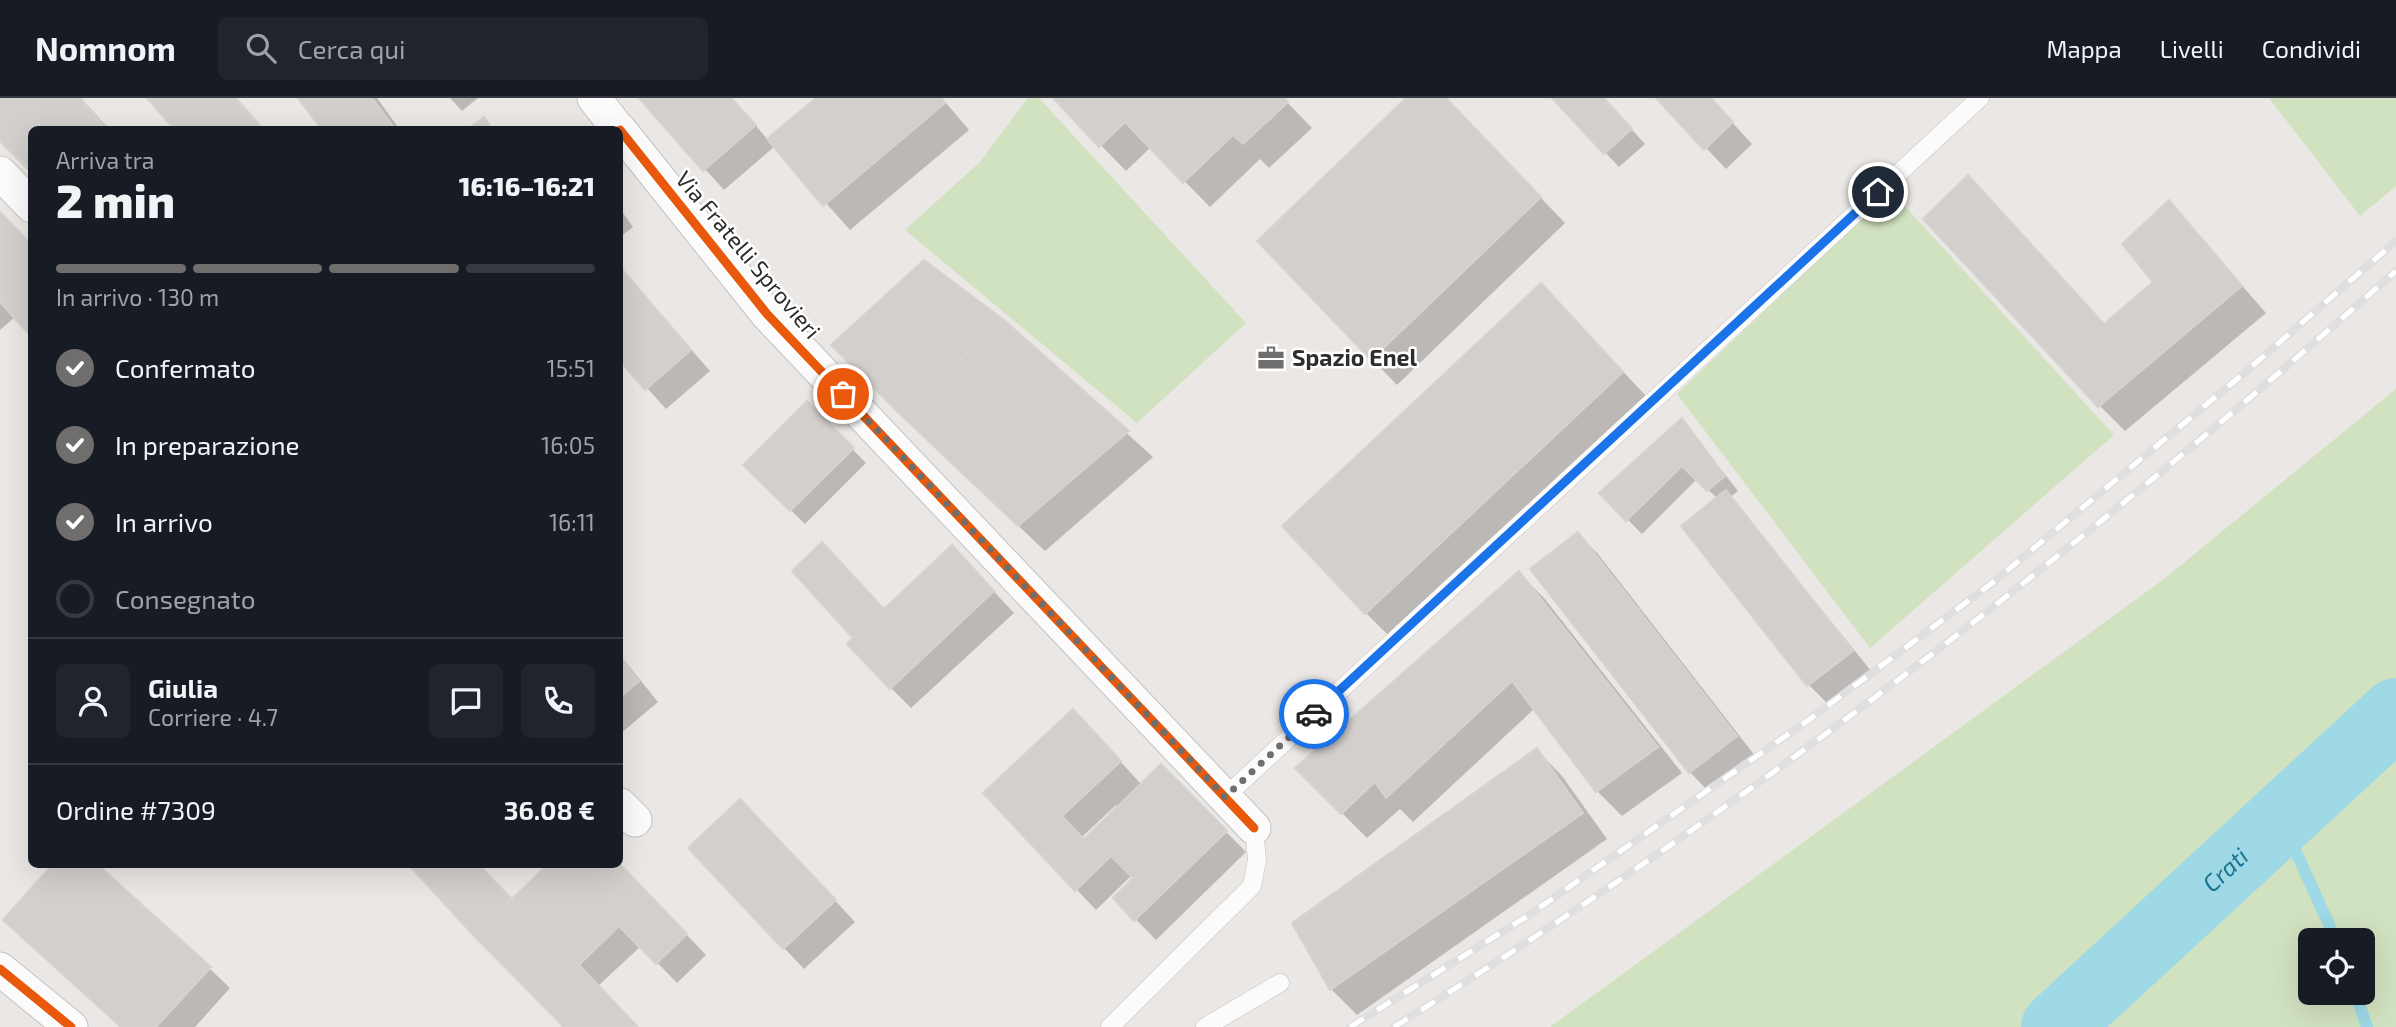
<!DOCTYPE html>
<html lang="it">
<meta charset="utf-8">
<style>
body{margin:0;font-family:"Exo 2",sans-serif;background:#20242c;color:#f1f3f6;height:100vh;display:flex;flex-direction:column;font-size:26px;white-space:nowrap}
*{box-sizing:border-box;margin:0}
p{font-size:23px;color:#9ea1a6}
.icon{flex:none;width:38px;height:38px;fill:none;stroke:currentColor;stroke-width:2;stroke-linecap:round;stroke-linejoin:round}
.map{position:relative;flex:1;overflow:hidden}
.panel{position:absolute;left:28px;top:28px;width:595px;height:742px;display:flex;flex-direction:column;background:#171b24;border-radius:10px;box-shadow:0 7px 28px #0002}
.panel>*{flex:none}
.fabs{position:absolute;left:2298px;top:830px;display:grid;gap:14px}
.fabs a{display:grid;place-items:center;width:77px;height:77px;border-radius:10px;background:#171b24;box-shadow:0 7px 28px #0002;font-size:35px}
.pin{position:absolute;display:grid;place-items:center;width:60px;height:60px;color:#fff;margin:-30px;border:4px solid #fff;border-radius:50%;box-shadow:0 2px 7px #0007}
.courier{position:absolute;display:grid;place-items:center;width:70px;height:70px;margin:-35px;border:5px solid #1a73e8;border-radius:50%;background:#fff;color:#222;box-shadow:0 2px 9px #0007}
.summary em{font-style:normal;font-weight:800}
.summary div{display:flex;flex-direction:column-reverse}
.summary{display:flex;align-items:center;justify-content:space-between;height:119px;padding:0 28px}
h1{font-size:46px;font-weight:800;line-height:52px}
.bar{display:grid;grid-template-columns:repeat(4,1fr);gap:10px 7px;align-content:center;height:84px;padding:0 28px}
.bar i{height:9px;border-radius:5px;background:#363941}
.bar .on{background:#6f6e6d}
.bar p{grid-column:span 4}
.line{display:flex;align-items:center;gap:18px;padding:0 28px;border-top:2px solid #363941}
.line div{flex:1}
.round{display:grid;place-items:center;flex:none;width:74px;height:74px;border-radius:10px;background:#20242c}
ol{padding:0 28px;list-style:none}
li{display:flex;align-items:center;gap:21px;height:77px}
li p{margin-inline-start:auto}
li .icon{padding:7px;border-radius:50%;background:#6f6e6d;color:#fff;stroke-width:4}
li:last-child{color:#9ea1a6}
li i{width:38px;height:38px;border:4px solid #363941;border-radius:50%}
header{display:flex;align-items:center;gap:42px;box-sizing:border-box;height:98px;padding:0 35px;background:#171b24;border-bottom:2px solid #363941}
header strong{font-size:33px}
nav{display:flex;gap:38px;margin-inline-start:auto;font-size:24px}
.search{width:490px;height:63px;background:#20242c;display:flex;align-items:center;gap:18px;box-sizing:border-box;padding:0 24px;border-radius:10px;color:#9ea1a6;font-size:26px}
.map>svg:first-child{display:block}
.green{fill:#d1e2c0;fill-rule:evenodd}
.shadow{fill:#0003;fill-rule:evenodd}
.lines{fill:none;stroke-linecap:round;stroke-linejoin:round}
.stream{stroke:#9ed9e5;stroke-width:12}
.river{stroke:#9ed9e5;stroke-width:70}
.building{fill:#d2cfcd;stroke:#d5d3d0;stroke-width:2}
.lane-casing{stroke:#c3c2c2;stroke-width:19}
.street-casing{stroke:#c3c2c2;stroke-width:35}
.lane{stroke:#fcfbfb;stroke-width:18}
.street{stroke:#fcfbfb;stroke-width:33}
.rail-casing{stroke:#dfdee0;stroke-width:8}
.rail{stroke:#fff;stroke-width:5;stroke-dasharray:16;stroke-linecap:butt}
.cycleway-casing{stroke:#fff;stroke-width:13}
.cycleway{stroke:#e8590c;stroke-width:9}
.done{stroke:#6f6e6d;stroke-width:7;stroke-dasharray:0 12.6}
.route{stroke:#1a73e8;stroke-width:9}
.labels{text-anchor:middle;stroke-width:5;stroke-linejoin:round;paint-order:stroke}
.street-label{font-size:23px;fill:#2d2d2d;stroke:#fff}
.poi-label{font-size:23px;font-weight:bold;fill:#2d2d2d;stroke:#fff;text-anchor:start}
.water-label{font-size:24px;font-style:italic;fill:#1a7594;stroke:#fff}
</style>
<header>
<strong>Nomnom</strong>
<div class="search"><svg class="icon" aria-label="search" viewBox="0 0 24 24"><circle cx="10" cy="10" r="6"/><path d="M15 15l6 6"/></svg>Cerca qui</div>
<nav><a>Mappa</a><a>Livelli</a><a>Condividi</a></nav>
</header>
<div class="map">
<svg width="2396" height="929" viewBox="0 0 2396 929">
<rect width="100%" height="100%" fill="#eae7e4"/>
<!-- green -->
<g class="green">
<polygon points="1028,0 1039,0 1246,225 1137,325 905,132 980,64"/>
<polygon points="2269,0 2396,0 2396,88 2360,118"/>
<polygon points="1891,93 2114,337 1870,550 1677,296"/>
<path d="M2396 291V929H1550L2164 481ZM2310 842H2362V894H2310Z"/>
</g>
<!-- shadow -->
<g class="shadow">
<polygon points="0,0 81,0 110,32 32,32 0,40"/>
<polygon points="301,0 377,0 400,32 324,32"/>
<polygon points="450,0 478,0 462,13"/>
<polygon points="641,0 732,0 768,42 818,0 942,0 969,32 850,132 775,48 724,92"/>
<polygon points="1055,0 1283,0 1312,30 1269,70 1260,61 1210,109 1151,49 1126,73"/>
<polygon points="1408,0 1445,0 1565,125 1397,287 1259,144"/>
<polygon points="1554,0 1603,0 1645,46 1619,69"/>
<polygon points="1659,0 1710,0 1752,46 1726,71"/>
<polygon points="1968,79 2105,227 2156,184 2169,104 2266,215 2125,333 2099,307"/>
<polygon points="620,111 633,129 620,139"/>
<polygon points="0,116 32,148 32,237 15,219 0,232"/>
<polygon points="620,170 710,273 666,311 620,260"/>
<polygon points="1566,213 1648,300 1391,540 1366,515"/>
<polygon points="1003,223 1153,359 1045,453 922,336"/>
<polygon points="807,305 866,365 805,426 745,367"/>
<polygon points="1682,322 1738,393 1730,399 1872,574 1829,607 1809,587 1683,429 1718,401 1697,381 1642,436 1601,395"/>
<polygon points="1578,436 1598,456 1756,659 1710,695 1690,674 1532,471"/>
<polygon points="836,461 884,513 972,470 1014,515 911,610 891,590 855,540 794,473"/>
<polygon points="1519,475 1544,500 1682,675 1622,718 1597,693 1535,610 1413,724 1400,711 1367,740 1297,670"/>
<polygon points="620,557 658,604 620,636"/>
<path d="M1093 634 1142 687 1161 668 1246 754 1156 842 1115 800 1135 780 1132 777 1096 812 986 695ZM1116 707 1119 710 1084 743 1081 740Z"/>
<polygon points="1537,652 1562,678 1607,741 1357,917 1331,891 1294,825"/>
<polygon points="761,723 855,824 804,871 690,750"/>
<polygon points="476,766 512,804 619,766 706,857 677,885 641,848 598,888 637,929 565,929 475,836"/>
<polygon points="209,870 230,890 195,929 122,929"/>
</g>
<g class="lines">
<!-- stream -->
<g class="stream">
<polyline points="2281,721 2336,842"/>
<polyline points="2355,894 2367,929"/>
</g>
<!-- river -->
<path class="river" id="s1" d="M2056 929 2396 615"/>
</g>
<!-- building -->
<g class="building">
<polygon points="0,0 80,0 97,20 84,32 32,32 32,75 0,43"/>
<polygon points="147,0 236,0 264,32 175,32"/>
<polygon points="298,0 372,0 396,32 322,32"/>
<polygon points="639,0 731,0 756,27 703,73"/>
<polygon points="816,0 940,0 945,5 823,108 767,41"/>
<polygon points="1053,0 1284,0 1288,4 1243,46 1233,37 1183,85 1125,24 1099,49"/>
<polygon points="1406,0 1446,0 1541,99 1371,262 1257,143"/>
<polygon points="1552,0 1604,0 1632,31 1604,56"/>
<polygon points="1656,0 1711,0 1733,24 1704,52"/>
<polygon points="484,19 493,32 467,32"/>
<polygon points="97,20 108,32 84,32"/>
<polygon points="1968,77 2104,226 2153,184 2122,146 2169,102 2242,188 2098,309 1923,121"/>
<polygon points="0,114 32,147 31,239 0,204"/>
<polygon points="924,162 1004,222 900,316 831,247"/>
<polygon points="620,169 691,252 645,292 620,263"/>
<polygon points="1541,185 1623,274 1365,516 1282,428"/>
<polygon points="1004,222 1129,333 1018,428 900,316"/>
<polygon points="807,303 854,350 790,413 743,367"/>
<polygon points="1682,320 1725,378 1707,393 1682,368 1626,423 1599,395"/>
<polygon points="1726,392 1853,553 1807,588 1681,428"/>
<polygon points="1578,434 1737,638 1689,675 1530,471"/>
<polygon points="822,444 884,511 853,540 792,473"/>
<polygon points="952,447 994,493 890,591 847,546"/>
<polygon points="1519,473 1658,649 1596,694 1512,583 1386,700 1375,684 1341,716 1295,670"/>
<polygon points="620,559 639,583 620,599"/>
<polygon points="1073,611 1121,663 1062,718 1073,730 1043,759 983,695"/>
<polygon points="1537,650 1583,715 1330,892 1292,825"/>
<polygon points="1161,666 1227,733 1134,823 1113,800 1133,780 1111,758 1075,793 1043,759 1073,730 1084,741"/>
<polygon points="740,701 836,802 783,851 688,750"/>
<polygon points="53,766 97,766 211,869 156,929 121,929 3,822"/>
<polygon points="408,766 478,766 512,801 474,838"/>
<polygon points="548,766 620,766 687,836 656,866 619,828 579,867 600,889 561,926 474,838"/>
<polygon points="600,889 638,929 563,929 561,926"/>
</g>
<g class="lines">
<!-- lane casing -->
<g class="lane-casing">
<g id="lane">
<polyline points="1225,699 1980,0"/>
<polyline points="1110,929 1252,788 1257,762 1254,730"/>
<polyline points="1205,929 1280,885"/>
</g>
</g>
<!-- street casing -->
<g class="street-casing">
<g id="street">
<polyline points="594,0 619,32"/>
<polyline points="620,32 767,216 1254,730"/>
<polyline points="0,75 32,108"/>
<polyline points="620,707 635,722"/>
<polyline points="0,871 71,929"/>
</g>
</g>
<!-- lane -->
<use href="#lane" class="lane"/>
<!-- street -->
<use href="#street" class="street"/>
<!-- rail casing -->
<g class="rail-casing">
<g id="rail">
<polyline points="1350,929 1526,819 1810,621 1992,485 2243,276 2396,143"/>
<path d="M1394 929C1751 707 2082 451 2396 173"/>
</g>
</g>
<!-- rail -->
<use href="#rail" class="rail"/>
<!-- cycleway casing -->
<g class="cycleway-casing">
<g id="cycleway">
<polyline points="620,32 767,216 1254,730"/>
<polyline points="0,871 71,929"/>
</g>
</g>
<!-- cycleway -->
<use href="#cycleway" class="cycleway"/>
</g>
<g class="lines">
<!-- done -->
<polyline class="done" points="843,296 1225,699 1314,616"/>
<!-- route -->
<polyline class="route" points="1314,616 1878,94"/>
</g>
<!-- icons -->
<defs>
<g id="office-bare" transform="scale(2.1)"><path d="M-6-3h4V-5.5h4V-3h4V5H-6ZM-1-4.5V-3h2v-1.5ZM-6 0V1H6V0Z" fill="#6f6e6d" stroke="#fff" stroke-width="2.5" paint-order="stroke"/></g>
</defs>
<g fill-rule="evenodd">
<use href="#office-bare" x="1271" y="260"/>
</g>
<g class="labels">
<!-- street labels -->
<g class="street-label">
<text transform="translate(748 157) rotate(50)" y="8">Via Fratelli Sprovieri</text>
</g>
<!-- poi labels -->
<g class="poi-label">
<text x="1292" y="268">Spazio Enel</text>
</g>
<!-- water labels -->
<g class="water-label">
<text dy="8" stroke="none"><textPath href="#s1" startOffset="231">Crati</textPath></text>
</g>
</g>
</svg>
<div class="fabs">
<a><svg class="icon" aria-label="locate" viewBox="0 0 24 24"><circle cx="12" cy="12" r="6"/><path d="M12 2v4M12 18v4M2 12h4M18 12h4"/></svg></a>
</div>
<div class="pin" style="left:843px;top:296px;background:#ea580c"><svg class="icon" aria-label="bag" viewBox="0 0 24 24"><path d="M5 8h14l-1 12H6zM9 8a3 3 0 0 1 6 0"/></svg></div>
<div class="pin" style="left:1878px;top:94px;background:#1f2937"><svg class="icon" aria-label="home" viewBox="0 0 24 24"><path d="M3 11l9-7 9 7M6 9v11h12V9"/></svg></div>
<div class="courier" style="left:1314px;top:616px"><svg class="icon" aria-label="car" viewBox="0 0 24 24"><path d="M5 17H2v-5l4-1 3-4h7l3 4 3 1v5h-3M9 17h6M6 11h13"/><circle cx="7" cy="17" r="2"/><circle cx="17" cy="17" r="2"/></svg></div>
<section class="panel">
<div class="summary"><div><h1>2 min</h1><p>Arriva tra</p></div><em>16:16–16:21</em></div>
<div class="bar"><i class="on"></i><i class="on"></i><i class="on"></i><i></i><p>In arrivo · 130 m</p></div>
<ol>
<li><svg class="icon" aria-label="check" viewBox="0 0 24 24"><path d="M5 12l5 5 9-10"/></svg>Confermato<p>15:51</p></li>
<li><svg class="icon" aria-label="check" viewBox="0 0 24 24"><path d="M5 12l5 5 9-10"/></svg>In preparazione<p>16:05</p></li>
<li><svg class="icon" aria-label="check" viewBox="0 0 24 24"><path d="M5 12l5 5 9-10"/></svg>In arrivo<p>16:11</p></li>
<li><i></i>Consegnato</li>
</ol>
<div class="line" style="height:126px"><a class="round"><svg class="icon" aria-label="person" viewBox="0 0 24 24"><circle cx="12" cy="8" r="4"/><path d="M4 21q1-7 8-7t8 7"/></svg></a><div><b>Giulia</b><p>Corriere · 4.7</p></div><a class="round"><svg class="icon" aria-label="chat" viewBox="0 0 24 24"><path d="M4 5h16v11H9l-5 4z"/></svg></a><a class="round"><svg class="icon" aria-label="phone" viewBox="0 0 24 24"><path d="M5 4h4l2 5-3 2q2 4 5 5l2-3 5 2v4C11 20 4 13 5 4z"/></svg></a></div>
<div class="line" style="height:91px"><div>Ordine #7309</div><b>36.08 €</b></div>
</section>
</div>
